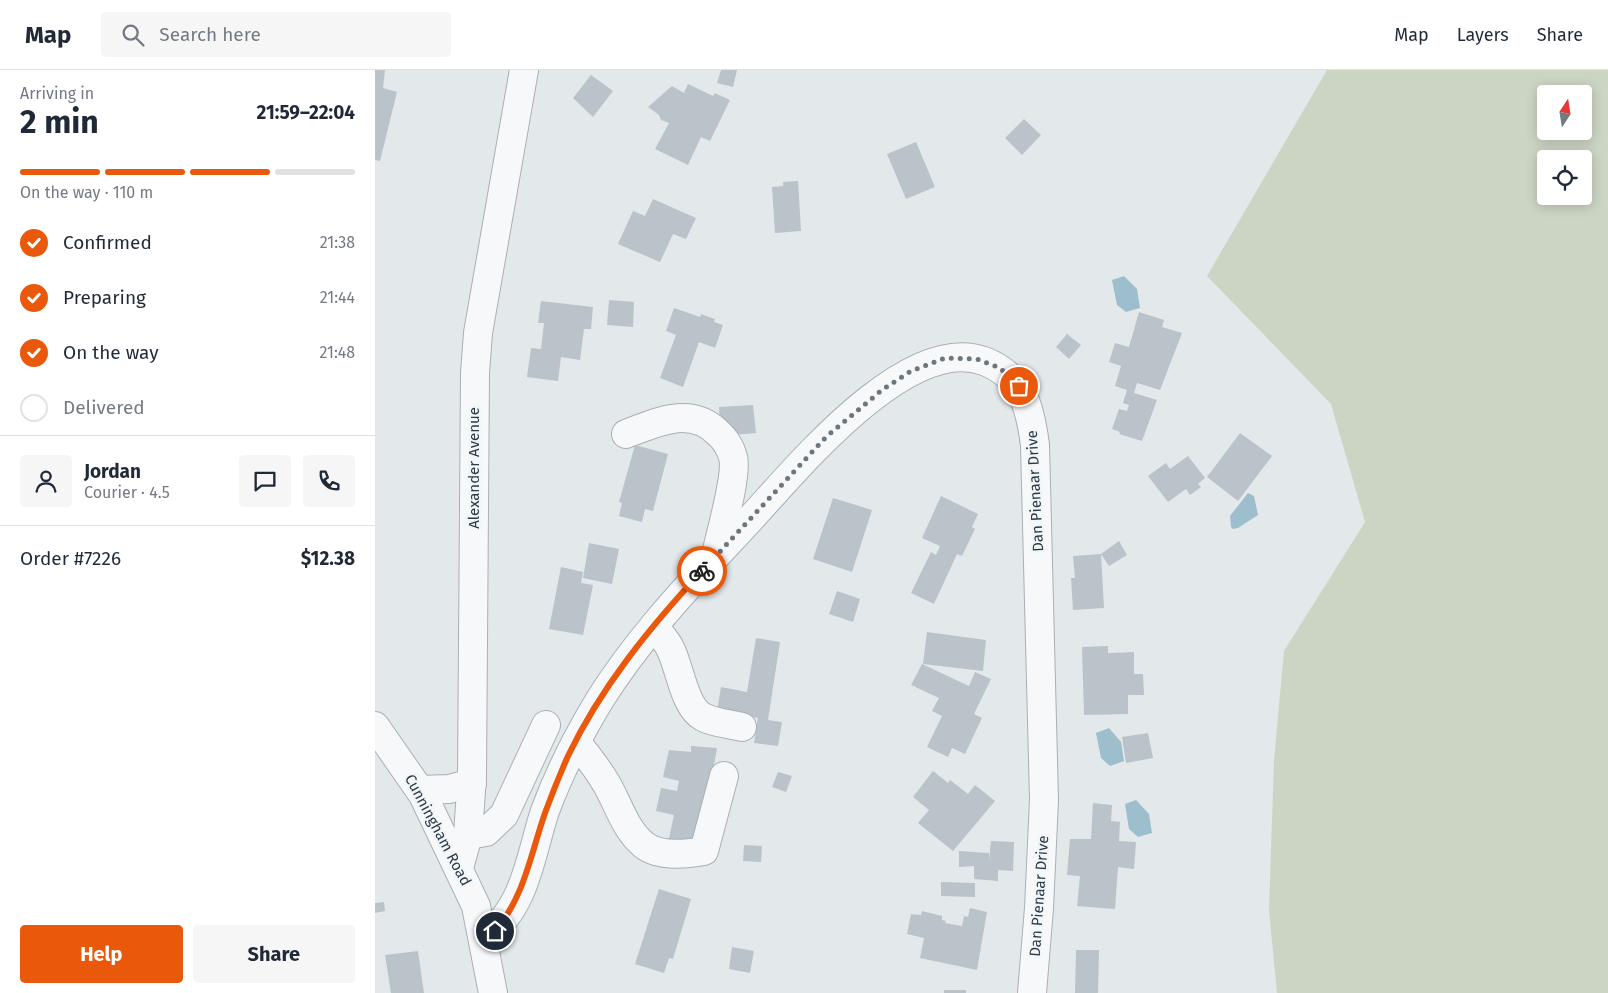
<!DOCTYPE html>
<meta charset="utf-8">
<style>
body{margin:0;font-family:"Fira Sans",sans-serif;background:#f6f6f7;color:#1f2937;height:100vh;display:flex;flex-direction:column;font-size:19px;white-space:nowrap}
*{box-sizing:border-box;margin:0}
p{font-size:16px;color:#747a83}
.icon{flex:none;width:28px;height:28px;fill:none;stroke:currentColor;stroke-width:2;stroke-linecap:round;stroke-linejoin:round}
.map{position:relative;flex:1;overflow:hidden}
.side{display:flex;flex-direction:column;background:#fff;width:375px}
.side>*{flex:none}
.needle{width:32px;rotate:12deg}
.fabs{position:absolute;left:1162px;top:15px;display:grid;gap:10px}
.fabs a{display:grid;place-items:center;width:55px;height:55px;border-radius:5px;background:#fff;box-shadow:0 2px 12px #0003;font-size:25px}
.pin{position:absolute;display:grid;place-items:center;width:42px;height:42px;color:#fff;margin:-21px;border:2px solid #fff;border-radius:50%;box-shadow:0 1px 5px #0007}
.courier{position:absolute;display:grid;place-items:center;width:50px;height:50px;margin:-25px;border:4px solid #ea580c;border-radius:50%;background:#fff;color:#222;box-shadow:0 1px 6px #0007}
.head em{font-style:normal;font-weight:700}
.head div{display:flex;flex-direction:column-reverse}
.head{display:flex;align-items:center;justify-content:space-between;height:85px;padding:0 20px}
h1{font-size:32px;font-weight:700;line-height:38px}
.bar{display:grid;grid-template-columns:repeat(4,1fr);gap:8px 5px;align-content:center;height:60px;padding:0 20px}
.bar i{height:6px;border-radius:4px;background:#e0e1e3}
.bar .on{background:#ea580c}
.bar p{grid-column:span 4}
.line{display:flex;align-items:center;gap:12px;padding:0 20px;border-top:1px solid #e0e1e3}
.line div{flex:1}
.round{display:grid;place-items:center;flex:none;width:52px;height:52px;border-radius:5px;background:#f6f6f7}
ol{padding:0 20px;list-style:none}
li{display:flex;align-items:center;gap:15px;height:55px}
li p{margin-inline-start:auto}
li .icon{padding:5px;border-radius:50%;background:#ea580c;color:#fff;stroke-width:4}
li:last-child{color:#747a83}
li i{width:28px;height:28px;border:2px solid #e0e1e3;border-radius:50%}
.button{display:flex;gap:10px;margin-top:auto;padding:10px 20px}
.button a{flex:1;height:58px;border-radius:5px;background:#ea580c;color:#fff;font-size:20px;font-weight:700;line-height:58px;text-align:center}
.button a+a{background:#f6f6f7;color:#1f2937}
header{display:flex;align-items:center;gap:30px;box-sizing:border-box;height:70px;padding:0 25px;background:#fff;border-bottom:1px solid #e0e1e3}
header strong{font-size:24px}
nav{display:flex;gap:28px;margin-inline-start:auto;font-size:18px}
.search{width:350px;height:45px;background:#f6f6f7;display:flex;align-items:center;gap:12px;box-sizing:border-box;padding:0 18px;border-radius:5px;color:#747a83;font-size:19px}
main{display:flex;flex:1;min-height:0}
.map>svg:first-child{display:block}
.green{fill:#ccd5c4;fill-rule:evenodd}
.water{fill:#9dbecc}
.building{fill:#bac3c9}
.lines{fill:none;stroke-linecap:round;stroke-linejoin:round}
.minor-casing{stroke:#a8b0b6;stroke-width:30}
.minor{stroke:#f6f8f9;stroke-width:28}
.done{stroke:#6b767e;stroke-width:5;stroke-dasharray:0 9}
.route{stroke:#ea580c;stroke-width:6}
.labels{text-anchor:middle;stroke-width:5;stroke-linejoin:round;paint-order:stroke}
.street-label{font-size:15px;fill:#2a3944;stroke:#f3f6f8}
</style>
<header>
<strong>Map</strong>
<div class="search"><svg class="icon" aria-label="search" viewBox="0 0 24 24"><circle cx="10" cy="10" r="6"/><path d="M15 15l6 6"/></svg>Search here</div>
<nav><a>Map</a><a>Layers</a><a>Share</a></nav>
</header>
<main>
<section class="side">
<div class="head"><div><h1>2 min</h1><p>Arriving in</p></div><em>21:59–22:04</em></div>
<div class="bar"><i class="on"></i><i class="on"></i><i class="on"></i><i></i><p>On the way · 110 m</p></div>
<ol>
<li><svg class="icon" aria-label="check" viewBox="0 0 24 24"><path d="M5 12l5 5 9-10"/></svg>Confirmed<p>21:38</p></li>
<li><svg class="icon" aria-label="check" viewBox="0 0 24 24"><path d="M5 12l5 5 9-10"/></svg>Preparing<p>21:44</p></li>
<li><svg class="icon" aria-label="check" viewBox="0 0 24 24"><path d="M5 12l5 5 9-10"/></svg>On the way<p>21:48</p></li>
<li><i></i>Delivered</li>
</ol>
<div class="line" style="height:90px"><a class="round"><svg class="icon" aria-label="person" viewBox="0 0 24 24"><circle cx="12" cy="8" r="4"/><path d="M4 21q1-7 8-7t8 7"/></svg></a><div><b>Jordan</b><p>Courier · 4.5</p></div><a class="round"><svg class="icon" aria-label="chat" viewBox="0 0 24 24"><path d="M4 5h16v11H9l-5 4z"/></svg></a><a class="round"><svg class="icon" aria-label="phone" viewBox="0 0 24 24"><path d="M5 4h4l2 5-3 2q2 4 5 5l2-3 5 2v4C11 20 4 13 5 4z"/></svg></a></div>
<div class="line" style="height:65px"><div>Order #7226</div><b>$12.38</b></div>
<div class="button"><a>Help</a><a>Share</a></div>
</section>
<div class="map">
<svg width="1233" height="923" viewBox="0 0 1233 923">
<rect width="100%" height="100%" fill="#e3e8eb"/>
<!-- green -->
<path class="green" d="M952 0H1233V923H902L894 840 899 690 909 581 990 452 956 334 832 206ZM1171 24H1209V61H1171ZM1171 89H1209V126H1171Z"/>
<!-- water -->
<g class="water">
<polygon points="749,206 762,219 765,238 751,242 742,235 737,210"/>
<polygon points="873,423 879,426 883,445 863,458 858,459 856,457 855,446"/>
<polygon points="734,658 746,672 749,691 735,696 726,688 721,663"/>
<polygon points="761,730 774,744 777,763 763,767 754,759 750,734"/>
</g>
<!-- building -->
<g class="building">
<polygon points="0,0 10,0 8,18 22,22 5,91 0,90"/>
<polygon points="346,0 362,0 358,17 342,13"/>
<polygon points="216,5 238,21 218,47 198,28"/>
<polygon points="313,14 338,26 340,23 355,30 335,71 326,67 313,95 280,79 294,53 286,50 284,45 273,37 297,16 309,23"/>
<polygon points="649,49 666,65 647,85 630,68"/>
<polygon points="541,72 560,117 531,129 512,84"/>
<polygon points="423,111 426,161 400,163 397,117 408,116 408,112"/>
<polygon points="278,129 321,148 311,169 298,164 285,192 243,174 258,141 270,146"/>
<polygon points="234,230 259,232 258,257 232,255"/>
<polygon points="166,231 218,237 216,259 209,259 205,290 186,287 183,311 152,307 156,278 166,279 169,253 163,253"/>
<polygon points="299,238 325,247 326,244 340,249 339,252 348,255 340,278 324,272 308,317 285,308 301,265 291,261"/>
<polygon points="764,242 789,250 787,257 807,263 785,320 762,313 759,323 782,330 767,371 744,364 745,362 737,359 744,339 752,341 754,335 748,333 752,320 740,316 746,296 734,292 740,273 754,277"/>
<polygon points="692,264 706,275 694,289 681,277"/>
<polygon points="378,335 381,363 357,365 357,355 345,356 344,337"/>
<polygon points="865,363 897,386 863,431 832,407"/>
<polygon points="260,375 293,384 278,441 270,439 267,452 244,446 247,433 244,432"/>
<polygon points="813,386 830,408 823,414 826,417 815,425 811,419 793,432 773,406 791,393 795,399"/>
<polygon points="566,426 603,444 597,457 600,459 587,486 582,484 559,534 536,523 556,482 561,485 565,476 547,468"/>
<polygon points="458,428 497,440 477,502 438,489"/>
<polygon points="744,471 752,485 734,496 726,484 729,538 698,540 696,508 700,508 698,486 726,484"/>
<polygon points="214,473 244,479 237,514 208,508"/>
<polygon points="186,497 208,502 206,513 218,515 208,565 174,559"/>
<polygon points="462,521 485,529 478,552 454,544"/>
<polygon points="552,562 611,570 608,601 548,594"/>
<polygon points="381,568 405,572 393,650 407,652 403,676 379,673 383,648 342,641 346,617 372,622"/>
<polygon points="733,576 733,583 759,582 759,604 768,604 769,625 753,625 753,644 709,645 707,577"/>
<polygon points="547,594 594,616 600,602 616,609 599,644 607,648 590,684 577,678 573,687 552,677 567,646 557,641 564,628 536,615"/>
<polygon points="773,663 778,688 751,693 747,667"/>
<polygon points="316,676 342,678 339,695 341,695 325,774 293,773 299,745 281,741 286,718 302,721 304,711 288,707 294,680 316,682"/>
<polygon points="558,701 573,713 575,710 593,724 600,715 620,731 578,781 543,753 554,740 538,727"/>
<polygon points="403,702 417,706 411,722 397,717"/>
<polygon points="718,733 737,735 736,751 745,752 744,771 761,772 759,799 743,797 740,839 702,836 705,806 692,805 695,769 716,769"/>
<polygon points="616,771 639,772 638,801 623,800 623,811 599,809 599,796 584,797 584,781 614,783 614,790"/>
<polygon points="369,775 387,776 386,792 368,791"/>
<polygon points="566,812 600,813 600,827 566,826"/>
<polygon points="284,819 316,829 298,889 294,888 289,903 260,894"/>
<polygon points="9,832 10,841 0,843 0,833"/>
<polygon points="595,838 612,842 602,900 545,888 549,868 532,864 536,844 546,845 547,841 567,846 567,850 571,851 570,853 587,856 589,846 593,847"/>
<polygon points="357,877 379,881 375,903 354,899"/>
<polygon points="701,880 724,880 723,923 700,923"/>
<polygon points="43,881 49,923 16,923 10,885"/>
<rect x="569" y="920" width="22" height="3"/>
</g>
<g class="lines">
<!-- minor casing -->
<g class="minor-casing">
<g id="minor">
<path d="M251 364C282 352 317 335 344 364 350 369 356 379 358 387 363 405 345 464 341 485"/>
<path d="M279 556C284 563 291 570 295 578 305 597 309 637 328 647 339 653 355 654 367 657"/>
<polyline points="0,656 48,725 101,836 118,923"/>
<path d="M201 672C212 685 222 698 231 713 243 733 250 760 269 775 284 787 312 784 329 781L349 706"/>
<polyline points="45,720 74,719 97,713"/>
<polyline points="93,765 111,762 129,745 171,655"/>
<polyline points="84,798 93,765 97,706 100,303 103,263 149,0"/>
<path d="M110 872C123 857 136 842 144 824 156 798 161 768 170 741 184 703 203 666 224 631 267 562 324 505 378 446 424 396 533 263 609 291 648 306 655 337 660 375L669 730 664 838 657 923"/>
</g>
</g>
<!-- minor -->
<use href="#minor" class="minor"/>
</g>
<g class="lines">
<!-- done -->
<polyline class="done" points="327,501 451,367 507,320 536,301 570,288 602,289 625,298 644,316"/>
<!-- route -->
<path class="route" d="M120 861C149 828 156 783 170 743 177 724 185 704 193 686 226 617 275 557 327 501"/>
</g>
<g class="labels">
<!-- street labels -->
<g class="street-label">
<text transform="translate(99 398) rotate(-90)" y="5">Alexander Avenue</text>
<text transform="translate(660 421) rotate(-93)" y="5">Dan Pienaar Drive</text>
<text transform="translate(63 760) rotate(62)" y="5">Cunningham Road</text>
<text transform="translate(664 826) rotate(-86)" y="5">Dan Pienaar Drive</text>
</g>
</g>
</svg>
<div class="fabs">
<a><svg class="needle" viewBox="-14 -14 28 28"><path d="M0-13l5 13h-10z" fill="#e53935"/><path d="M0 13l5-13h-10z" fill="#747a83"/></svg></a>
<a><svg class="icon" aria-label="locate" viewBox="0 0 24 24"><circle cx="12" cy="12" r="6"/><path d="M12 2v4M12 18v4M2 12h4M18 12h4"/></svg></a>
</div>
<div class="pin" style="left:644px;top:316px;background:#ea580c"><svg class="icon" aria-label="bag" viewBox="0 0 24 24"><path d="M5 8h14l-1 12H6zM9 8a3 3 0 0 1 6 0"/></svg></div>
<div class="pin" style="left:120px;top:861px;background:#1f2937"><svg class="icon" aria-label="home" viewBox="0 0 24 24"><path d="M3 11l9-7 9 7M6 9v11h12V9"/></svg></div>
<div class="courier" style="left:327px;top:501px"><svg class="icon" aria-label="bike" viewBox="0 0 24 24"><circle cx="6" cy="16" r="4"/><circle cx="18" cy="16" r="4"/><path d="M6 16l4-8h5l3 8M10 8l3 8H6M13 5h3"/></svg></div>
</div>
</main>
